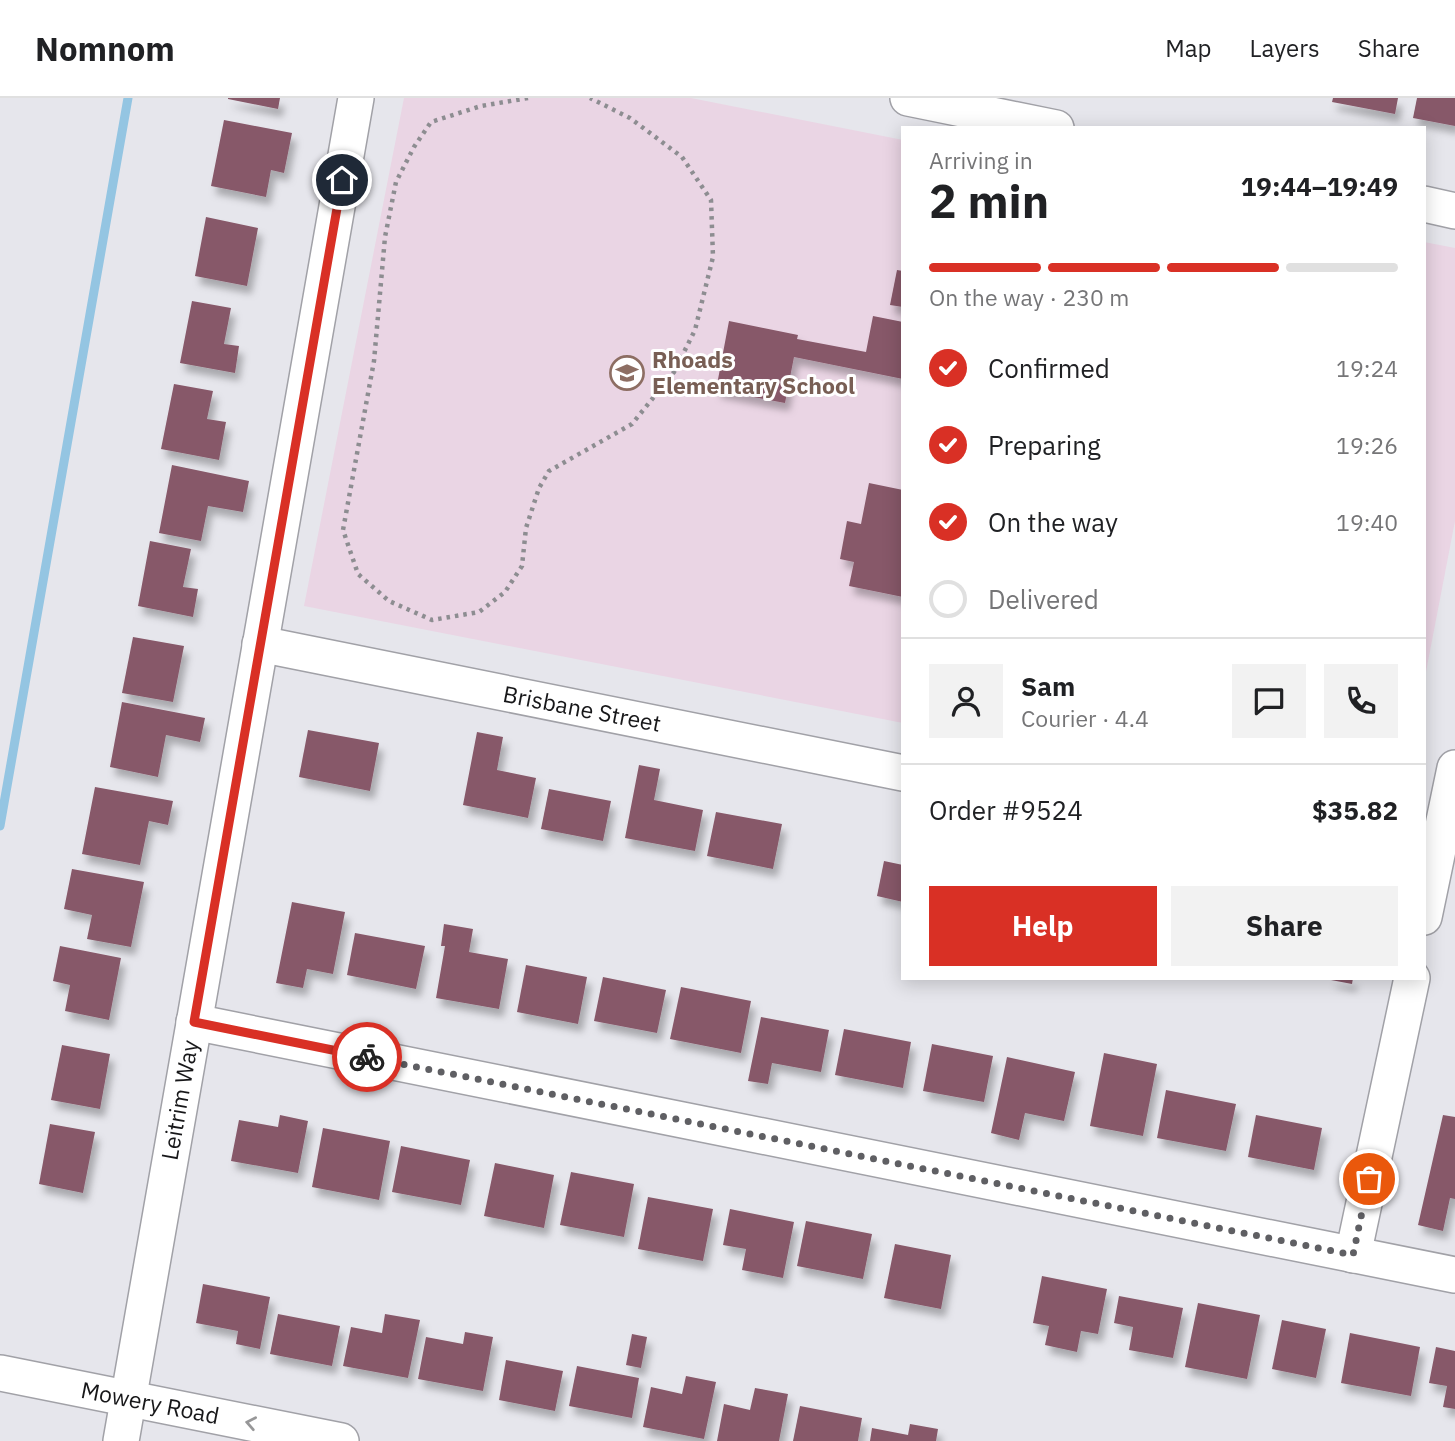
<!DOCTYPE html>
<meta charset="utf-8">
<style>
body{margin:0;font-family:"IBM Plex Sans",sans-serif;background:#f2f2f2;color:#202124;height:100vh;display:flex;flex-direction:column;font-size:26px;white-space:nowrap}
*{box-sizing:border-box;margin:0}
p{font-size:23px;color:#757577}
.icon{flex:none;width:38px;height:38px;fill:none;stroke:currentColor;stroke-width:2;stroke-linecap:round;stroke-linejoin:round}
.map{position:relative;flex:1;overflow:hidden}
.drawer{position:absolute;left:901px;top:28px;width:525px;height:854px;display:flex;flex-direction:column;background:#fff;border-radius:0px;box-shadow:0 4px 18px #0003}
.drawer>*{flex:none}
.pin{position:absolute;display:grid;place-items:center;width:60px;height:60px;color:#fff;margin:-30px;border:4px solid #fff;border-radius:50%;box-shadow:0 2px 7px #0007}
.courier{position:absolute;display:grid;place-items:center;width:70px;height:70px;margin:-35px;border:5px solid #d93025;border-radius:50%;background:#fff;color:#222;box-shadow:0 2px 9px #0007}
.head em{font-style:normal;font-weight:700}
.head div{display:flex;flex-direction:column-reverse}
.head{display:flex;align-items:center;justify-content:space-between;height:119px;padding:0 28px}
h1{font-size:46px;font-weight:700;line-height:52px}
.bar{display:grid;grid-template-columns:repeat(4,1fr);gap:10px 7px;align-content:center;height:84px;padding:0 28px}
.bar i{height:9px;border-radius:5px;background:#e0e0e0}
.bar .active{background:#d93025}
.bar p{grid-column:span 4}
.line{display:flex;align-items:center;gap:18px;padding:0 28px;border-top:2px solid #e0e0e0}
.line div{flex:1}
.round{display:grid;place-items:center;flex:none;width:74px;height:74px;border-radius:0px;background:#f2f2f2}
ol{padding:0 28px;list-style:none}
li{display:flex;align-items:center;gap:21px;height:77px}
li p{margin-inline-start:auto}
li .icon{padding:7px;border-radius:50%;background:#d93025;color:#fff;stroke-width:4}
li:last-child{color:#757577}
li i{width:38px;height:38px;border:4px solid #e0e0e0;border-radius:50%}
.button{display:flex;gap:14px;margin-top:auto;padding:14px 28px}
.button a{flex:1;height:80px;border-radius:0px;background:#d93025;color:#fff;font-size:28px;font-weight:700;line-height:80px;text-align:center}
.button a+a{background:#f2f2f2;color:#202124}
header{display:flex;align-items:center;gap:42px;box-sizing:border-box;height:98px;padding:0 35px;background:#fff;border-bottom:2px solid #e0e0e0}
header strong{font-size:33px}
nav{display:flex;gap:38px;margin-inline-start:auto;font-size:24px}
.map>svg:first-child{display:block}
.education{fill:#ead5e4}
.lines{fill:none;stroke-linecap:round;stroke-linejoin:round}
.stream{stroke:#94c5e2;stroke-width:9}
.building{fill:#875869;filter:url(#shadow)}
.minor-casing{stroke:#a1a1a7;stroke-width:38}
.path{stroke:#8d8d91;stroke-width:4.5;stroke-dasharray:3.5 5;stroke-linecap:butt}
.minor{stroke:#fff;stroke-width:35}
.oneway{stroke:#979798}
.done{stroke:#5f5f63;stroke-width:7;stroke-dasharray:0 12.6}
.route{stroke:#d93025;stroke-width:9}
.labels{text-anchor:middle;stroke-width:6;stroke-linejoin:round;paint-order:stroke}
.education-label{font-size:23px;font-weight:bold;fill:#785e54;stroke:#fff;text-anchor:start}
.street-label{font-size:23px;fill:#171719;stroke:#fff}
</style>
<header>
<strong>Nomnom</strong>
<nav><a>Map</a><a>Layers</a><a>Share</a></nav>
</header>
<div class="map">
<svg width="1455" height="1343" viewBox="0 0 1455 1343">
<defs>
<filter id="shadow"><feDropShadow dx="4.5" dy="8" stdDeviation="3.5" flood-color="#0004"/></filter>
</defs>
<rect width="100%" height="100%" fill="#e6e6ec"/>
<!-- education -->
<g class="education">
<polygon points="404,0 691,0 903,42 903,625 304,508"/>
<polygon points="1424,144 1455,150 1455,423 1425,579"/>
</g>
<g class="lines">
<!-- stream -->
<polyline class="stream" points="0,728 128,0"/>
</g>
<!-- building -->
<g class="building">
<polygon points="228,0 280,0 278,11 228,1"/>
<polygon points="1333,0 1398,0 1395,16 1332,4"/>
<polygon points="1417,0 1455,0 1455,28 1413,20"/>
<polygon points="224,22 292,35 284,75 271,72 266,99 211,88"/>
<polygon points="206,119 258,130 247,188 195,178"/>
<polygon points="897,172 903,173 903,209 890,207"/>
<polygon points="192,203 231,210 224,246 239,248 235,275 180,265"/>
<polygon points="873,218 903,224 903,281 794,259 785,305 716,292 729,223 798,237 797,241 866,254"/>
<polygon points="174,286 213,293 207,321 226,324 219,362 161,351"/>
<polygon points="172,367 249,383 243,414 208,408 201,443 159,435"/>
<polygon points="869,385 903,392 903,499 849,488 854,464 840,461 847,423 861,426"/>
<polygon points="150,443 191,451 183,489 198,491 193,519 138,508"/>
<polygon points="133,539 184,548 173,604 122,595"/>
<polygon points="122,604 205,620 200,644 166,637 158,679 110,669"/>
<polygon points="308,632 379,645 370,693 299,679"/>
<polygon points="477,634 503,639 497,672 536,680 528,720 463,707"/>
<polygon points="639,667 660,671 654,702 703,712 695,753 625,740"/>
<polygon points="95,689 173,703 168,727 149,723 140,767 82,756"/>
<polygon points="549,691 611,703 603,743 541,731"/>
<polygon points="716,714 782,726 773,771 707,758"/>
<polygon points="884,763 903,767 903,804 877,798"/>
<polygon points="72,771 144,784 131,849 87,841 92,817 64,811"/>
<polygon points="292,804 345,814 333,876 307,871 303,890 276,885"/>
<polygon points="444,826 473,831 469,854 508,861 499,911 436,900 445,848 441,848"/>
<polygon points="355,835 425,848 416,891 347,877"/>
<polygon points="60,848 121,860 109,922 65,913 70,887 53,883"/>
<polygon points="526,867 587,879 578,926 517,914"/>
<polygon points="603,879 666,892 657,935 594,923"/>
<polygon points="1331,880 1353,880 1352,886 1331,882"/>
<polygon points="681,889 751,903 741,955 670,941"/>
<polygon points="761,919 829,932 821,974 772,965 768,986 748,983"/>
<polygon points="844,931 911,944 903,990 835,977"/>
<polygon points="932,946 993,958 984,1004 923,993"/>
<polygon points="62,947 110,956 100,1011 51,1002"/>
<polygon points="1104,955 1157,966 1143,1038 1090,1028"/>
<polygon points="1007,959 1075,974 1064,1023 1025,1015 1019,1042 991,1035"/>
<polygon points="1166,992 1236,1006 1226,1053 1157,1040"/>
<polygon points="280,1017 308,1023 298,1075 231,1063 239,1022 278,1029"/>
<polygon points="1256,1017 1322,1030 1314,1072 1248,1059"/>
<polygon points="1443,1017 1455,1019 1455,1101 1450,1100 1443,1133 1418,1127"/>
<polygon points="50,1026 95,1034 83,1095 39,1086"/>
<polygon points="323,1030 390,1043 379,1102 312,1089"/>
<polygon points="401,1048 470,1062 461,1107 392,1094"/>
<polygon points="495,1065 554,1077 544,1130 484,1118"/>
<polygon points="571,1074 634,1086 624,1139 560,1127"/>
<polygon points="648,1099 713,1111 703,1163 638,1151"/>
<polygon points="730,1111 794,1124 783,1180 742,1172 746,1151 723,1147"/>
<polygon points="806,1123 872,1136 863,1181 797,1168"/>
<polygon points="895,1146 951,1157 941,1211 884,1200"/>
<polygon points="1042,1178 1107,1191 1098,1236 1081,1233 1077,1254 1045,1247 1049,1228 1033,1225"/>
<polygon points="203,1186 270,1199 260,1251 236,1246 238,1233 196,1225"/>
<polygon points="1119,1198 1183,1210 1173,1260 1129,1252 1133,1229 1114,1225"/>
<polygon points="1198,1205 1260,1217 1247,1281 1185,1269"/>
<polygon points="278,1216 340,1228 332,1268 270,1256"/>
<polygon points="385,1216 420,1222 408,1280 343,1268 351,1229 382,1235"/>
<polygon points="1282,1222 1326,1231 1316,1280 1272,1271"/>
<polygon points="465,1234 493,1239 483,1293 418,1281 426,1239 463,1246"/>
<polygon points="1350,1235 1420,1249 1411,1298 1341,1285"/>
<polygon points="632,1236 647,1239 641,1270 626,1267"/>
<polygon points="1436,1249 1455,1253 1455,1311 1443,1309 1447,1288 1429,1285"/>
<polygon points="506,1262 563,1273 555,1313 499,1302"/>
<polygon points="577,1268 639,1280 632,1320 569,1308"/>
<polygon points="686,1278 716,1284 704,1341 643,1329 651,1289 682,1296"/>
<polygon points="755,1290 788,1296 779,1343 717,1343 724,1306 750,1312"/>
<polygon points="800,1308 862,1320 858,1343 793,1343"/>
<polygon points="910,1326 938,1331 936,1343 870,1343 872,1330 908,1337"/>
</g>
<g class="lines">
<!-- minor casing -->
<g class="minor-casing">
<g id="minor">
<polyline points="908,0 1056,30"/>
<polyline points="1424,106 1455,113"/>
<polyline points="260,546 903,675"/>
<polyline points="1424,819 1455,670"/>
<polyline points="194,924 1455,1177"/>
<polyline points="1353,1157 1412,880"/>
<polyline points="0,1275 341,1343"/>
<polyline points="121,1343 356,0"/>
</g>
</g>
<!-- path -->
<polyline class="path" points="528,0 481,8 431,24 414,49 396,84 385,139 374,263 343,432 358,476 389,503 432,522 479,514 505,494 522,468 526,430 539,390 549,373 632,326 674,274 695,232 713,159 711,102 682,59 630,20 590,0"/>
<!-- minor -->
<use href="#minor" class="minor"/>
</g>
<!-- one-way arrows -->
<defs><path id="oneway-chevron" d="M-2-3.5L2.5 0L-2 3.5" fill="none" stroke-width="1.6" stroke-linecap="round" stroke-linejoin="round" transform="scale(1.75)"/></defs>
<use class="oneway" href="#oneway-chevron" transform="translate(251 1325) rotate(-169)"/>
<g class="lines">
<!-- done -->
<polyline class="done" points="367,959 1353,1157 1369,1081"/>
<!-- route -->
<polyline class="route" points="342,82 194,924 367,959"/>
</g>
<!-- icons -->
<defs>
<g id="school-ring" transform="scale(1.75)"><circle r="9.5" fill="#fff" stroke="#8d6e63" stroke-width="1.5"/><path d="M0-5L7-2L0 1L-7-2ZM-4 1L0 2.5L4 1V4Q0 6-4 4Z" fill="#8d6e63"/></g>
</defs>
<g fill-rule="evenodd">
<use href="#school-ring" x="627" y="275"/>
</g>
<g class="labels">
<!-- education labels -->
<g class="education-label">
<text x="652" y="270">Rhoads<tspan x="652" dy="26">Elementary School</tspan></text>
</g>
<!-- street labels -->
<g class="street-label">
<text transform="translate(582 611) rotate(11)" y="8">Brisbane Street</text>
<text transform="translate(180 1002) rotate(-80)" y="8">Leitrim Way</text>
<text transform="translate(150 1305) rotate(11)" y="8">Mowery Road</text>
</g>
</g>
</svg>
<div class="pin" style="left:1369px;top:1081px;background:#ea580c"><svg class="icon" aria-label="bag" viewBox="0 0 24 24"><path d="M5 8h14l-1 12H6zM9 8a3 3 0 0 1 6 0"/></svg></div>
<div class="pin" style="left:342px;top:82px;background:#1f2937"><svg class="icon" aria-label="home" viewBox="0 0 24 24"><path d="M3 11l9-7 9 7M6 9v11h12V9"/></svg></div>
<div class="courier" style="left:367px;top:959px"><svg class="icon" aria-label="bike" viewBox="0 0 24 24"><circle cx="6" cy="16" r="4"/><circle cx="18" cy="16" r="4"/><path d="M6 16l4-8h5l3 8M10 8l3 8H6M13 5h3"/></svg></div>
<section class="drawer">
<div class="head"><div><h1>2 min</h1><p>Arriving in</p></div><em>19:44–19:49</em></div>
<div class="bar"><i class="active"></i><i class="active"></i><i class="active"></i><i></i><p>On the way · 230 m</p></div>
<ol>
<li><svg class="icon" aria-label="check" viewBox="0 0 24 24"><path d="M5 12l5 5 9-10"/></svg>Confirmed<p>19:24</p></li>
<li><svg class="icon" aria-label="check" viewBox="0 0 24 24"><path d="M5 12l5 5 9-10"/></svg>Preparing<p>19:26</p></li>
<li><svg class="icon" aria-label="check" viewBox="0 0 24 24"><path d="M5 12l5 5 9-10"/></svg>On the way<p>19:40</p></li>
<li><i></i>Delivered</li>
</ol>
<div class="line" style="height:126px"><a class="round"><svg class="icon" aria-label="person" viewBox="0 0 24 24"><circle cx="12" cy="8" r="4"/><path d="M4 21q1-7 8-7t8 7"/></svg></a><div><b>Sam</b><p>Courier · 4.4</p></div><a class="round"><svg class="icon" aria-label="chat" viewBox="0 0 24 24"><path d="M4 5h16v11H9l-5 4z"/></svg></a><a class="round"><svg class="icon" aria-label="phone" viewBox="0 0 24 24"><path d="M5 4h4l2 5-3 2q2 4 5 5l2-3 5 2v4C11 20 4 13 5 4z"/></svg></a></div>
<div class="line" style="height:91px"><div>Order #9524</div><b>$35.82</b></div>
<div class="button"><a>Help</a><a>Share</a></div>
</section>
</div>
